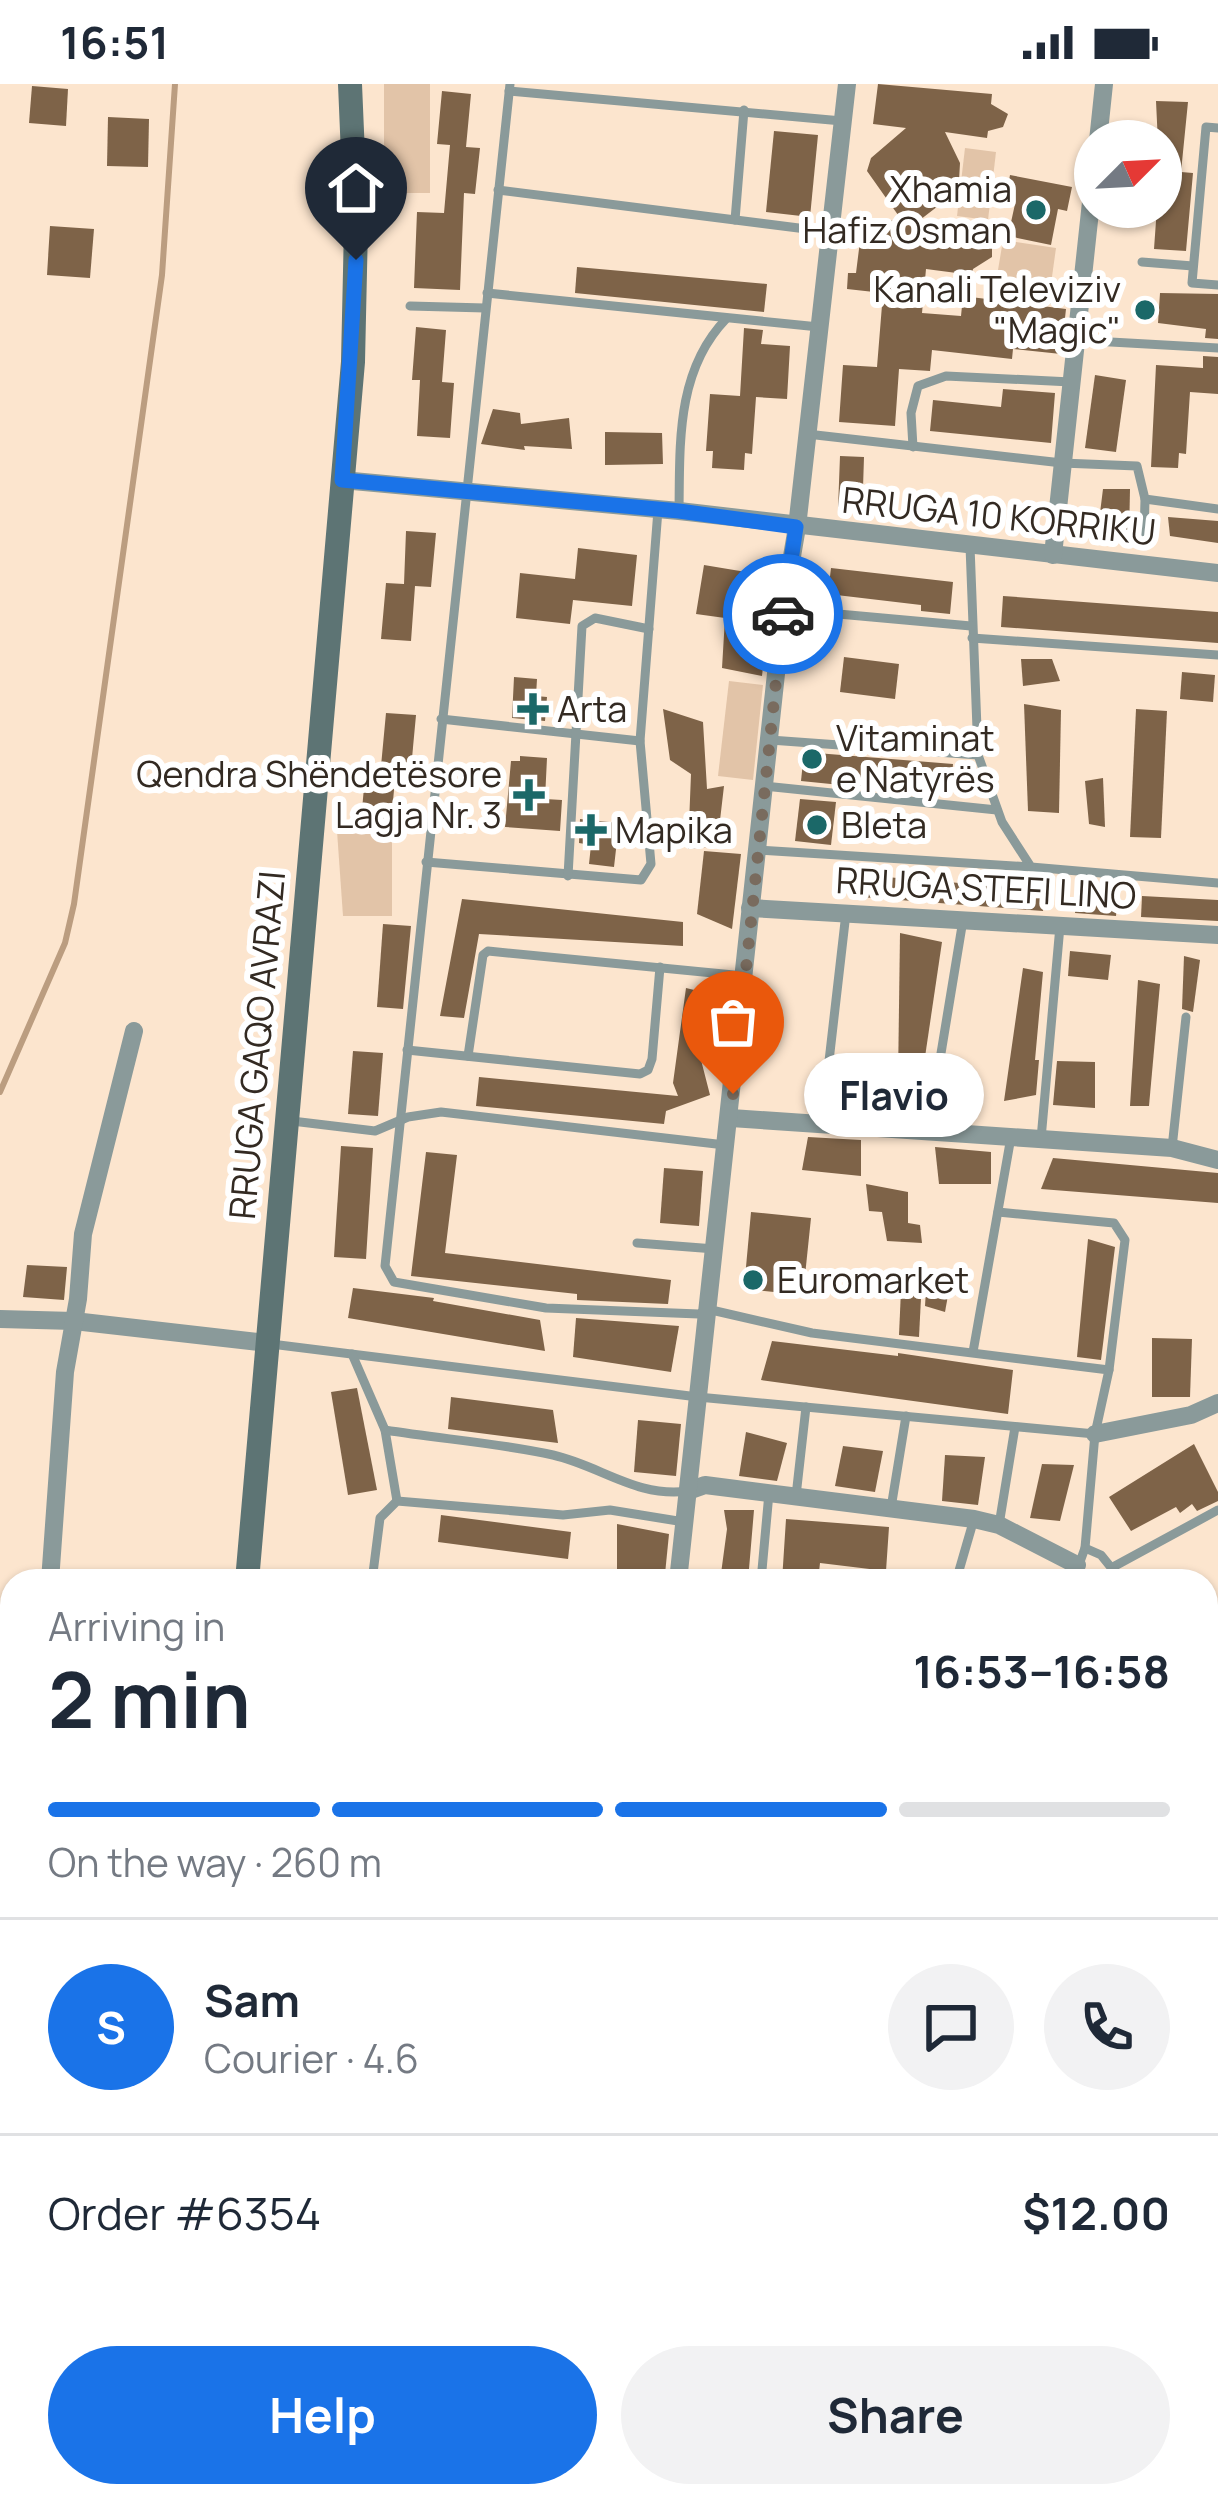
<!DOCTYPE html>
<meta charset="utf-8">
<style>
body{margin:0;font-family:Manrope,sans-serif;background:#f2f2f3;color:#1f2937;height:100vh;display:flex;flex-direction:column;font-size:45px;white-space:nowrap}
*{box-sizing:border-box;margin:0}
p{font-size:39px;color:#747a83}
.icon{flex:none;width:66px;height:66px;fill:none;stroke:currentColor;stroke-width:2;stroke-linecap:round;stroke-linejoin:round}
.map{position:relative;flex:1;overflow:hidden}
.sheet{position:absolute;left:0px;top:1485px;width:1218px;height:939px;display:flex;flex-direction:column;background:#fff;border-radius:36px 36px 0 0;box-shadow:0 3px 9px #0004}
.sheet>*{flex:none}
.needle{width:78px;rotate:66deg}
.buttons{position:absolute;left:1074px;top:36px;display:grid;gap:24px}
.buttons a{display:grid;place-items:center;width:108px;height:108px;border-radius:50%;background:#fff;box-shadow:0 3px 9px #0004;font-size:60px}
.pin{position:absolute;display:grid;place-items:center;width:102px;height:102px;color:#fff;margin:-123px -51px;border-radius:50% 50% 50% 0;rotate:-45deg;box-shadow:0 0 12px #0007}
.pin .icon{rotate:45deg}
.courier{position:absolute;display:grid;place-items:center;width:120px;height:120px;margin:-60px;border:9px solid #1a73e8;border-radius:50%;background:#fff;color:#222;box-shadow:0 3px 15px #0007}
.bubble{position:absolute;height:84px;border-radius:42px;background:#fff;box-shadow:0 3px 9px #0004;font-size:39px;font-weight:700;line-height:84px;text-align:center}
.overview em{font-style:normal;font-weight:700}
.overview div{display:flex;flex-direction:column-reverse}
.overview{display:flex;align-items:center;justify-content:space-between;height:204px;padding:0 48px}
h1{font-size:78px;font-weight:700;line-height:90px}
.bar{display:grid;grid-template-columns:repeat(4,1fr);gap:18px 12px;align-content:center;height:144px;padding:0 48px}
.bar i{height:15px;border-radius:9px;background:#e0e1e3}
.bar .on{background:#1a73e8}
.bar p{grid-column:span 4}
.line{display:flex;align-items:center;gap:30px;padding:0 48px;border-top:3px solid #e0e1e3}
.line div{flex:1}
.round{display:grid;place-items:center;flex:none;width:126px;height:126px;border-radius:63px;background:#f2f2f3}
.button{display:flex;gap:24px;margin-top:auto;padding:24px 48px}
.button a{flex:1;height:138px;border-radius:72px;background:#1a73e8;color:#fff;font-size:48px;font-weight:700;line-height:138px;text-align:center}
.button a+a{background:#f2f2f3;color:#1f2937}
.status{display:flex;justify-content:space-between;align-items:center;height:84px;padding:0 60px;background:#fff;direction:ltr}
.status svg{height:33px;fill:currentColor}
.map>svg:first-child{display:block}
.green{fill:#e2c4a8}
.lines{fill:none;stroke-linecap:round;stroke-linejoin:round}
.stream{stroke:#bb9d80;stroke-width:6}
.building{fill:#7e6348}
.lane{stroke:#8a9a9a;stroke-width:9}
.street{stroke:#8a9a9a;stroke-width:18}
.secondary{stroke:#5d7474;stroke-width:24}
.done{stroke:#796b5e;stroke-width:12;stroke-dasharray:0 21.6}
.route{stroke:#1a73e8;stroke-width:15}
.poi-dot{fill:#1b6868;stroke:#fff;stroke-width:4.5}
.labels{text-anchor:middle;stroke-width:12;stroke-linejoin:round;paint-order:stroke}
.poi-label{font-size:36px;fill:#332a22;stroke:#fff;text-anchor:start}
.street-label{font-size:36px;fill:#332a22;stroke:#fff}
</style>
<div class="status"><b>16:51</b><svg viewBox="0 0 49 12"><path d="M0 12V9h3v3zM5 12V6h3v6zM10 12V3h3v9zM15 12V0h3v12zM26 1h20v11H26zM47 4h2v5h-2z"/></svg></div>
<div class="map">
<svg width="1218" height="2423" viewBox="0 0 1218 2423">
<rect width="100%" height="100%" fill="#fce5ce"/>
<!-- green -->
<g class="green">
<rect x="384" y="0" width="46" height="109"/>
<polygon points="965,64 996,68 988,136 957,132"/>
<polygon points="1003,156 1056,164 1051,200 997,192"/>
<polygon points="729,597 763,601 753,696 718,692"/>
<polygon points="337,747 392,747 392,832 343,832"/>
<polygon points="0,2160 12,2176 12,2412 183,2412 191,2423 0,2423"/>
</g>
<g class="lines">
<!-- stream -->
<polyline class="stream" points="0,1008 65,859 74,820 162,191 175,0"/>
</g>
<!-- building -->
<g class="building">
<polygon points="878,0 992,10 991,20 1008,30 1003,43 988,47 987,54 945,48 960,79 959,97 951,112 916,139 976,147 975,156 992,162 992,173 973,185 972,191 926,185 922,229 961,232 963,212 1066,225 1061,270 1013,265 1012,275 932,266 930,287 899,285 895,342 839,338 843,281 877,283 883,209 847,205 848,189 856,189 863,133 903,138 867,87 871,74 906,44 873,40"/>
<polygon points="32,2 68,5 66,42 29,39"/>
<polygon points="442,7 471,10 466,63 480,64 475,110 464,109 460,206 414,204 417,128 444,129 450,61 437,60"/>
<polygon points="1156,17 1188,18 1181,88 1193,89 1186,167 1154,165 1157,123 1161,123"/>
<polygon points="108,33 149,35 148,83 107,82"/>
<polygon points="774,47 818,51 810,133 766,128"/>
<polygon points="1010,91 1072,103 1067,127 1058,125 1051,161 1008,152 1015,120 1005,118"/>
<polygon points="50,142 94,145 90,194 47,191"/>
<polygon points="577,183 767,200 764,228 575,209"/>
<polygon points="1160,209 1218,210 1218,255 1205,254 1206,245 1158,239"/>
<polygon points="416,243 446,246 442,298 454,299 450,354 417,352 420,296 412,296"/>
<polygon points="744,244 763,246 761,260 790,262 787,315 756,313 752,370 745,369 744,386 712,384 713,367 706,367 710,310 740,312"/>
<polygon points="1203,272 1218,273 1218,310 1190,308 1186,370 1179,369 1178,384 1151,383 1156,281 1203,284"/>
<polygon points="1095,291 1126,296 1116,368 1085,364"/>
<polygon points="1003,305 1055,309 1051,359 930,347 933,316 1001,323"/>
<polygon points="493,325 520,329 521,340 569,334 572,365 524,362 525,366 481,360"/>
<polygon points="605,348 662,349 663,380 605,381"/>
<polygon points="840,372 864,373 863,404 874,405 873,426 838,425"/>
<polygon points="1103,405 1130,405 1129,453 1097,453"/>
<polygon points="1168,433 1218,437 1218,459 1170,452"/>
<polygon points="406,447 436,449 431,503 415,502 411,557 381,555 386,499 404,500"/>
<polygon points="578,464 637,471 632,522 573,516 570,540 516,534 520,489 575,495"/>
<polygon points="704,481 752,489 744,544 767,547 762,592 722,584 725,534 696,530"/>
<polygon points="831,484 953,498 950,530 921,527 921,521 828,510"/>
<polygon points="1003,512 1218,528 1218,559 1001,543"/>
<polygon points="844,573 899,580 895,615 840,608"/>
<polygon points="1021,575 1052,575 1060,597 1023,602"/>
<polygon points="1182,588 1215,591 1213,618 1180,615"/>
<polygon points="514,593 537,595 536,612 547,613 545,637 512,634"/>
<polygon points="1024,620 1061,626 1059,729 1028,727"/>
<polygon points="663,625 703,638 707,705 724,702 717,762 688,765 691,690 670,676"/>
<polygon points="1136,625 1167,627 1161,754 1130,753"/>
<polygon points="386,629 416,631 411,685 381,682"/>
<polygon points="804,668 953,680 950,712 801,697"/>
<polygon points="520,672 547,674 545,715 562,716 560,747 505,743 511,677 520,677"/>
<polygon points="366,681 396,684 391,739 361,737"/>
<polygon points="1103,694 1105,743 1089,740 1085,697"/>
<polygon points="800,715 836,718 831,761 795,757"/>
<polygon points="580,735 619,739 614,783 589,780 591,761 579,759"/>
<polygon points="704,767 741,770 732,845 697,830"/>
<polygon points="861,791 1044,806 1043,827 860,813"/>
<polygon points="1079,797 1105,799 1105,810 1118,811 1116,832 1075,829"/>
<polygon points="1142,812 1218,816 1218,837 1141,833"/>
<polygon points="462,815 683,838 683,862 479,850 464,934 440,932"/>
<polygon points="383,840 411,842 403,925 377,923"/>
<polygon points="900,849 942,858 921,1000 898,997"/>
<polygon points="1070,867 1111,871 1108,896 1068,892"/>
<polygon points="1184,872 1200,876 1193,928 1182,925"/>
<polygon points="1023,884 1043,888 1035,976 1039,976 1036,1011 1004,1017"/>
<polygon points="1138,896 1160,900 1149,1022 1130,1022"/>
<polygon points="686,904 723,913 719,970 700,972 710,1011 666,1027 664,1040 476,1022 479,993 678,1012 673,999"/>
<polygon points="353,967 383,969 378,1032 348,1030"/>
<polygon points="1057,977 1095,978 1095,1024 1053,1021"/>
<polygon points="808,1053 861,1056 861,1092 802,1086"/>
<polygon points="341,1062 373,1064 366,1175 334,1173"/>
<polygon points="935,1063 991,1068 991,1100 939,1100"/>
<polygon points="426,1068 457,1071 445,1169 671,1196 668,1220 577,1216 577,1210 411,1192"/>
<polygon points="1053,1074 1218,1089 1218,1119 1041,1105"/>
<polygon points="664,1084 703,1087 699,1142 660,1139"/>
<polygon points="866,1100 908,1108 908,1139 920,1141 922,1159 887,1157 882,1128 869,1127"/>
<polygon points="751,1128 811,1134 803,1211 744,1205"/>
<polygon points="1088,1155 1115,1163 1101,1276 1077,1273"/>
<polygon points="27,1181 67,1183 64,1216 23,1213"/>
<polygon points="927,1188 952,1189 945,1228 925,1222"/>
<polygon points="353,1204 434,1214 433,1217 540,1236 545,1267 348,1234"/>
<polygon points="901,1206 921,1214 919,1253 899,1251"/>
<polygon points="576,1234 679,1242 671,1288 573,1273"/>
<polygon points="1152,1254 1192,1255 1190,1313 1152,1313"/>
<polygon points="772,1257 898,1272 898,1269 1013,1286 1008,1330 761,1296"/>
<polygon points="357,1304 377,1406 348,1411 331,1308"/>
<polygon points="451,1313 553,1326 558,1359 448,1345"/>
<polygon points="638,1336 681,1340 676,1392 634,1388"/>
<polygon points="746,1348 787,1359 777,1397 739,1392"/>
<polygon points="1194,1360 1218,1408 1218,1417 1197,1427 1192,1420 1180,1429 1176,1423 1131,1447 1109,1413"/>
<polygon points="843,1362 883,1367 875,1408 835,1402"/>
<polygon points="945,1371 985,1373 978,1421 942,1417"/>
<polygon points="1042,1380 1074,1381 1060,1437 1030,1434"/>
<polygon points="724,1426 754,1426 748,1497 720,1497 727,1445"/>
<polygon points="441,1431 571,1448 568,1475 438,1458"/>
<polygon points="786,1435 889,1443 886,1487 820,1479 818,1497 782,1497"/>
<polygon points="617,1440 669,1450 665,1490 617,1487"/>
</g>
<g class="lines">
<!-- lane -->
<g class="lane">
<polyline points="510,0 385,1182 394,1198 546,1224 699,1230 707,1225 812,1249 1109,1286 1095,1350 1085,1464 1073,1497"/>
<polyline points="509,7 842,37"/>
<polyline points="1218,44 1206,43 1192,199 1218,201"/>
<polyline points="498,106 830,148"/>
<polyline points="735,136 744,26"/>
<polyline points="1142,178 1193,182"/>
<polyline points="487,209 819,243"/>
<polyline points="1033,214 1080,217"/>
<polyline points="410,222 485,224"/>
<polyline points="1075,256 1218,264"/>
<polyline points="807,350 1062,379 1137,382 1145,415 1218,425"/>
<polyline points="913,363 911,329 918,302 946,292 1071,298"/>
<path d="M679 427C680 359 676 287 726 235"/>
<polyline points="1144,455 1145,415"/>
<polyline points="970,462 978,671 1002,738 1031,783 1218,799"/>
<polyline points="783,525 971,542"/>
<polyline points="972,554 1218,571"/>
<polyline points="441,635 640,657 658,426"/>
<polyline points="770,656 978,671"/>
<polyline points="764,702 997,726"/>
<polyline points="757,766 1031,783"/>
<polyline points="426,778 641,796 651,780 640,657"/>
<polyline points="568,792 582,542 595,534 649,545"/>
<polyline points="407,966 640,990 648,986 652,975 660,883"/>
<polyline points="468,972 483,871 488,867 744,892"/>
<polyline points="292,1037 375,1047 408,1033 441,1028 725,1061"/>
<polyline points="822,1038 846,829"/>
<polyline points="928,1048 963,836"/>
<polyline points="1041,1055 1060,842"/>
<polyline points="1172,1064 1186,933"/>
<polyline points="998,1128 1114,1139 1125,1156 1109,1286"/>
<polyline points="637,1159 715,1165"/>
<polyline points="271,1260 698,1313 1095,1350"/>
<polyline points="973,1268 1011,1053"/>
<polyline points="352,1270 385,1346 397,1417"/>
<path d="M385 1346C441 1355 499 1359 553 1371 601 1382 637 1414 688 1407"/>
<polyline points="796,1412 806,1323"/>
<polyline points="891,1424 906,1332"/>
<polyline points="999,1441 1015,1343"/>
<polyline points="1085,1464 1101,1471 1122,1497"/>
<polyline points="1113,1483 1218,1426"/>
<polyline points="372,1497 380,1434 397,1417 563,1431 610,1426 684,1438"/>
<polyline points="761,1497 769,1409"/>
<polyline points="956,1497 974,1435"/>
<polyline points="1209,1635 1218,1651"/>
<polyline points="1206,1786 1218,1776"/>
<polyline points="0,2254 12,2268"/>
<polyline points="128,2412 137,2423"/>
<polyline points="15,2423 28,2412"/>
</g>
<!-- street -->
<g class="street">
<polyline points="1098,57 1104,0"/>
<polyline points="342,396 679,427 1218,489"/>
<polyline points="1053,471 1095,81"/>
<polyline points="750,824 1218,851"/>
<polyline points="731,1034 1172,1064 1218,1076"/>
<polyline points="0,1235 74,1237 267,1259"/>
<polyline points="1095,1350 1191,1331 1218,1319"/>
<polyline points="688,1407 705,1401 974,1435 999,1441 1077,1481"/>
<polyline points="50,1497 65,1288 78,1215 83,1150 134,947"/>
<polyline points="678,1497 783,525 797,443 847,0"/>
<polyline points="0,1617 12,1618"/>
<polyline points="0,1858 12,1861"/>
<polyline points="1206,2085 1218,2075"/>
<polyline points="1206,2099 1218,2114"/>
<polyline points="1206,2270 1218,2261"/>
<polyline points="1206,2405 1218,2420"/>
<polyline points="561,2412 568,2423"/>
<polyline points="1016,2412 1024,2423"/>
<polyline points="541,2423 541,2412"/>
<polyline points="770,2423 784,2412"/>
</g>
<!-- secondary -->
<g class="secondary">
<polyline points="247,1497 353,278 356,142 350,0"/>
<polyline points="1206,1631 1218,1622"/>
<polyline points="396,2412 397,2423"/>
<polyline points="706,2412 725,2423"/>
</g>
</g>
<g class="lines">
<!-- done -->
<polyline class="done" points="733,1010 783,530"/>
<!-- route -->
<polyline class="route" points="356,176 342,396 679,427 796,443 783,530"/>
</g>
<!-- markers -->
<g class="poi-dot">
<circle cx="1036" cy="126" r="12"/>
<circle cx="1145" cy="226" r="12"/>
<path d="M527 607h12v12h12v12h-12v12h-12v-12h-12v-12h12z"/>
<circle cx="812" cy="675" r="12"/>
<path d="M523 693h12v12h12v12h-12v12h-12v-12h-12v-12h12z"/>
<circle cx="817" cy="741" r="12"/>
<path d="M585 728h12v12h12v12h-12v12h-12v-12h-12v-12h12z"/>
<circle cx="753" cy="1196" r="12"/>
</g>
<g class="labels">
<!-- poi labels -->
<g class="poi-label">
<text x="1012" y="118" text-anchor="end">Xhamia<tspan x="1012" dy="41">Hafiz Osman</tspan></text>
<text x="1121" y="218" text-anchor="end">Kanali Televiziv<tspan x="1121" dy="41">"Magic"</tspan></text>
<text x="557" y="638">Arta</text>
<text x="836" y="667">Vitaminat<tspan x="836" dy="41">e Natyrës</tspan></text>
<text x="502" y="703" text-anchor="end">Qendra Shëndetësore<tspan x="502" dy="41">Lagja Nr. 3</tspan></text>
<text x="841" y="754">Bleta</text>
<text x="615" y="759">Mapika</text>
<text x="777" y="1209">Euromarket</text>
</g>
<!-- street labels -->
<g class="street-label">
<text transform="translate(999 432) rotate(6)" y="13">RRUGA 10 KORRIKU</text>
<text transform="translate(986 804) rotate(3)" y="13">RRUGA STEFI LINO</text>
<text transform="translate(257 961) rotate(-85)" y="13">RRUGA GAQO AVRAZI</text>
</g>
</g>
</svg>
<div class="buttons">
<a><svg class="needle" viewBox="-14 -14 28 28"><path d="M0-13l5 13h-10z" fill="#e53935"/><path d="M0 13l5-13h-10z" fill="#747a83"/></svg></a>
</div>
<div class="pin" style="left:733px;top:1010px;background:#ea580c"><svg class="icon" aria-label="bag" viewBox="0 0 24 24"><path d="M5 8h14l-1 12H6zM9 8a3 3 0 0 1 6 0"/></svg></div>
<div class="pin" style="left:356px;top:176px;background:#1f2937"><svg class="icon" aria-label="home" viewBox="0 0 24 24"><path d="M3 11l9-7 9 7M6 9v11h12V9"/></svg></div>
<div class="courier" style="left:783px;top:530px"><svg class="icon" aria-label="car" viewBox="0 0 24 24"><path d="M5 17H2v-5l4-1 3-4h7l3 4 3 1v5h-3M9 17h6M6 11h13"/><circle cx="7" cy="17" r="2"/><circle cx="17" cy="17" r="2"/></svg></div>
<div class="bubble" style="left:804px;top:969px;width:180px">Flavio</div>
<section class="sheet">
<div class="overview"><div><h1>2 min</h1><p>Arriving in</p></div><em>16:53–16:58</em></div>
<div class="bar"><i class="on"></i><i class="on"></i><i class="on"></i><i></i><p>On the way · 260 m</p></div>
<div class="line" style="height:216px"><b class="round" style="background:#1a73e8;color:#fff">S</b><div><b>Sam</b><p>Courier · 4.6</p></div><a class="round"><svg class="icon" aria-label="chat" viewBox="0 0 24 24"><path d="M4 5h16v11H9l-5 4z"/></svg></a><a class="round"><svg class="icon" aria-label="phone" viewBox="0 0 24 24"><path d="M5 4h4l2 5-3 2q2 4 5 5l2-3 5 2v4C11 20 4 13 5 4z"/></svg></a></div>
<div class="line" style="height:156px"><div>Order #6354</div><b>$12.00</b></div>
<div class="button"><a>Help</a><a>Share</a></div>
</section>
</div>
